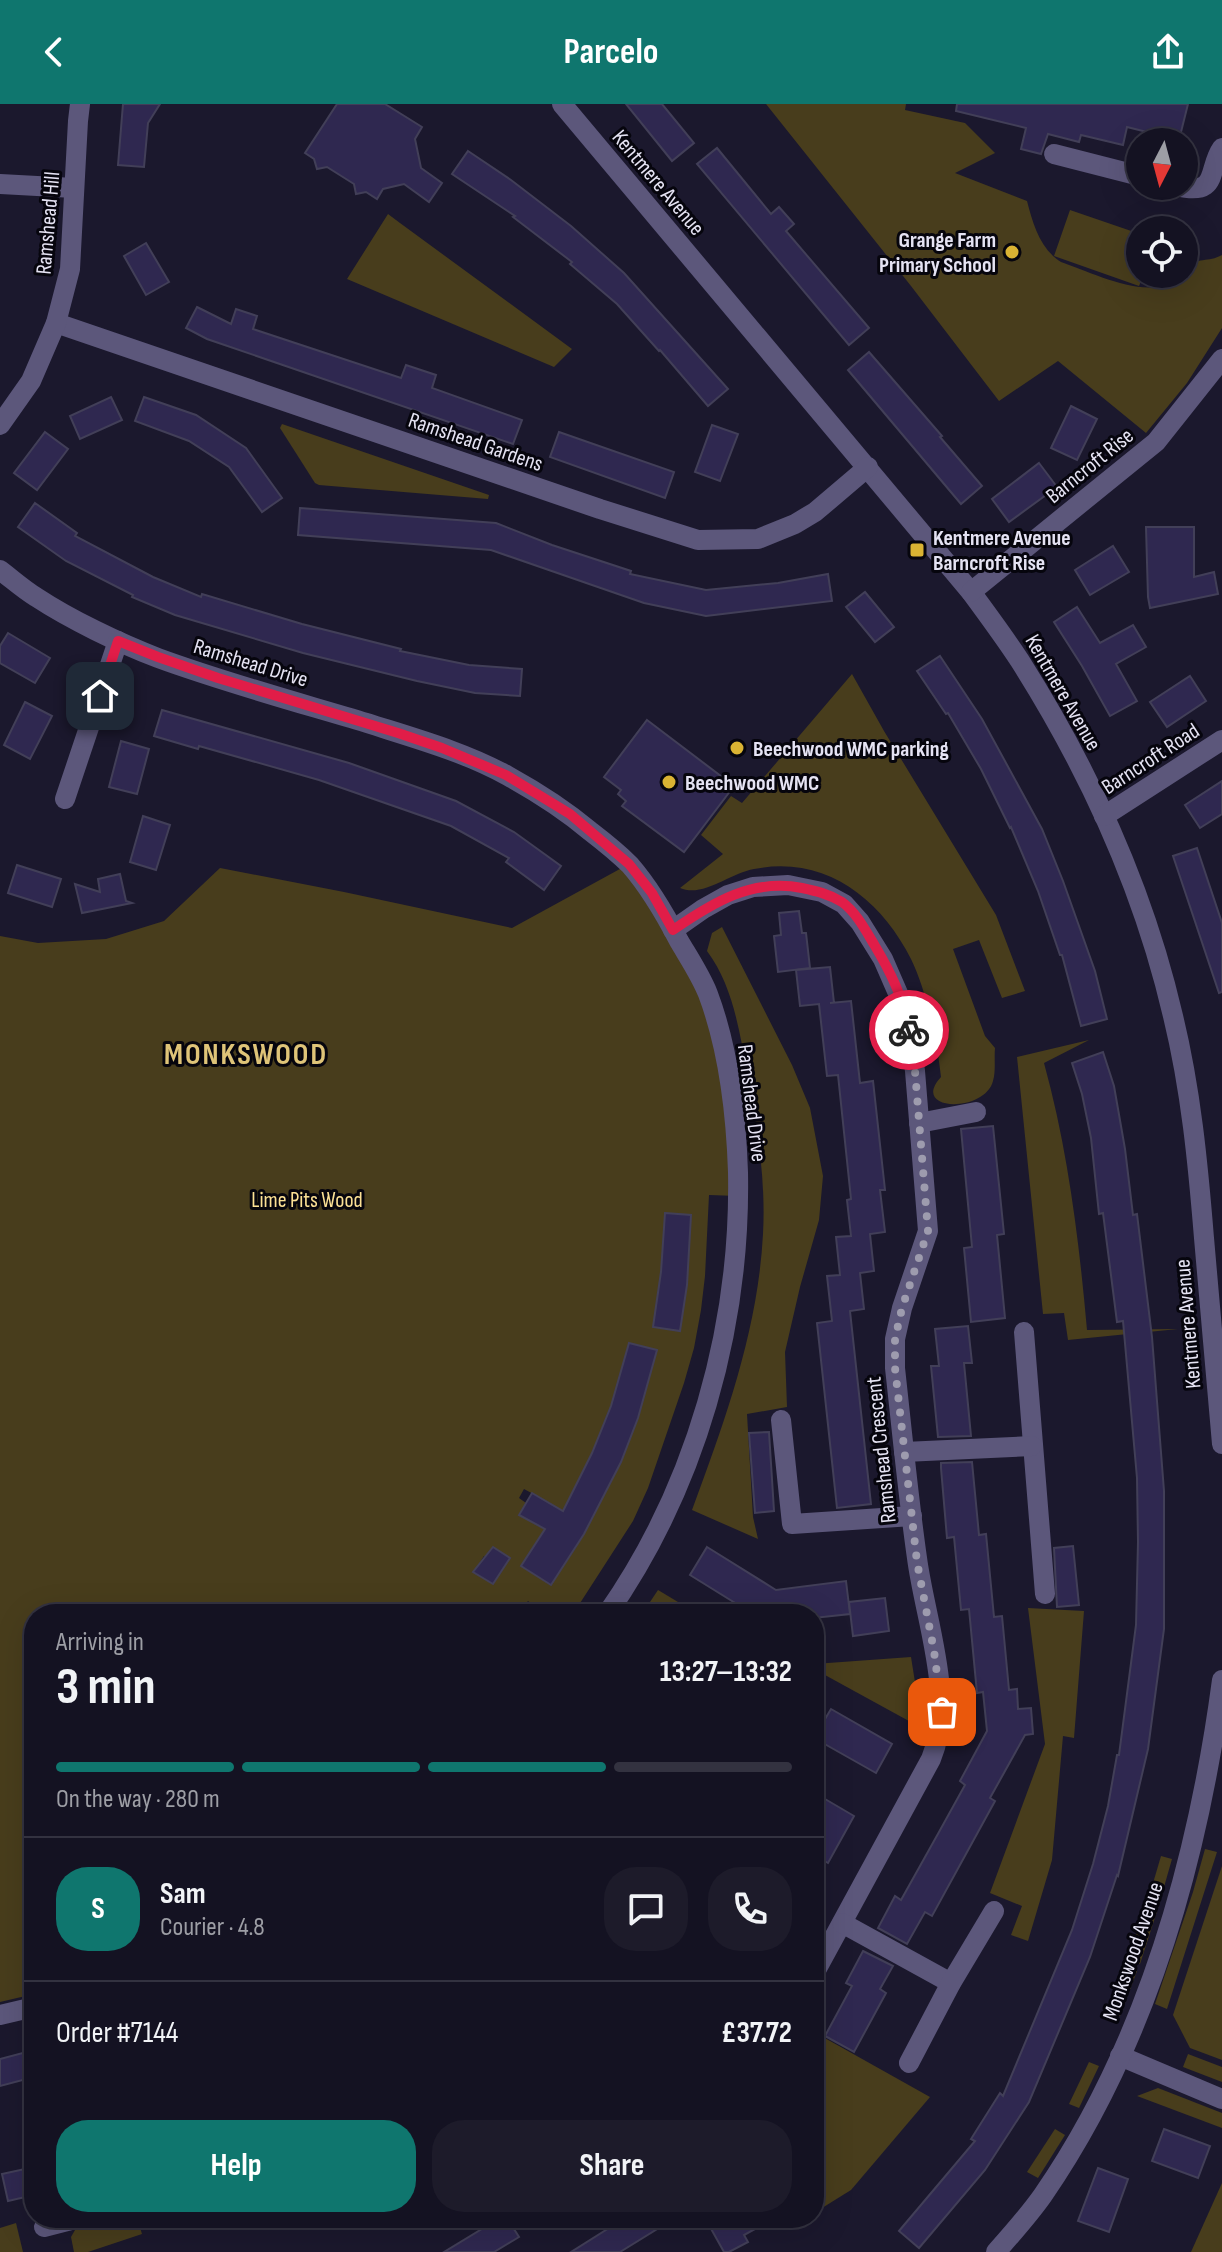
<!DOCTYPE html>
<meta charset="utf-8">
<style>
body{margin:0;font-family:"Sofia Sans Condensed",sans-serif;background:#1d1b2a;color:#f1f3f6;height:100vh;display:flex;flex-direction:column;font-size:30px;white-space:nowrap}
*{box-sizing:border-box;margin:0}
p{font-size:26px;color:#9d9ea5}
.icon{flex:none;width:44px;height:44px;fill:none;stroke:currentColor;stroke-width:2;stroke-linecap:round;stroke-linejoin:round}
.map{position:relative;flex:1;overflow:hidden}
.side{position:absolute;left:24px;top:1500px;width:800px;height:624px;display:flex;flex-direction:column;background:#141222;border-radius:32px;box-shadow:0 8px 32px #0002,0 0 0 2px #333240}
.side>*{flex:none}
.needle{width:52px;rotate:186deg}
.controls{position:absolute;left:1126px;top:24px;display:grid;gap:16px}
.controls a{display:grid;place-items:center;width:72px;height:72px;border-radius:50%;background:#141222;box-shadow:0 8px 32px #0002,0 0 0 2px #333240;font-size:40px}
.pin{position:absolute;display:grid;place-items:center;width:68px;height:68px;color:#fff;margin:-34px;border-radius:16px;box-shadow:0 4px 12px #0006}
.courier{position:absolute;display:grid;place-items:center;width:80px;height:80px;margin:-40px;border:6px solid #e11d48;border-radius:50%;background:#fff;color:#222;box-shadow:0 2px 10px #0007}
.headline em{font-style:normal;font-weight:700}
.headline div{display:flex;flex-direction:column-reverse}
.headline{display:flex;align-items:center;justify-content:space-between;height:136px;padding:0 32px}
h1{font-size:52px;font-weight:700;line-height:60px}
.bar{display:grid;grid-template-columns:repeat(4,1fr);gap:12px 8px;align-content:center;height:96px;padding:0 32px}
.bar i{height:10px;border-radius:6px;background:#333240}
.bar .on{background:#0f766e}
.bar p{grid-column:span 4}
.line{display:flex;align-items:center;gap:20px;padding:0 32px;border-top:2px solid #333240}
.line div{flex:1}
.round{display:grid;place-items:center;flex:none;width:84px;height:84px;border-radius:32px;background:#1d1b2a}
.primary-button{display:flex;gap:16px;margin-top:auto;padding:16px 32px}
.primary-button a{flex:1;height:92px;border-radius:32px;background:#0f766e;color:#fff;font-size:32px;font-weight:700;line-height:92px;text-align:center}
.primary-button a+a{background:#1d1b2a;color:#f1f3f6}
header{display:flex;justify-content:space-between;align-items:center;height:104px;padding:0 32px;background:#0f766e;color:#fff;font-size:36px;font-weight:700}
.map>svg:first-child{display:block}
.green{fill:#483d1c;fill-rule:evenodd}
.building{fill:#2f2850;stroke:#423f58;stroke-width:2}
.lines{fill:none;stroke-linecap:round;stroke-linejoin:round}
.minor{stroke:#5c577b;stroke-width:20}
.done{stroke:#9e9cae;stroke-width:8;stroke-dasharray:0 14.4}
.route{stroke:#e11d48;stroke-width:10}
.poi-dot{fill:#dab333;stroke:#06050d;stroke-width:3}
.labels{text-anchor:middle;stroke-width:6;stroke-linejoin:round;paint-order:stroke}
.street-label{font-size:22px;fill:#e5e3f3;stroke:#06050d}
.poi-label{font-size:22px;font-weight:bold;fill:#e5e3f3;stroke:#06050d;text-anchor:start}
.park-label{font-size:22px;fill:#fce195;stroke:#06050d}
.district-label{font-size:30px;font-weight:bold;letter-spacing:2px;fill:#dfc478;stroke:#06050d}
</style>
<header><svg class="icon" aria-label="back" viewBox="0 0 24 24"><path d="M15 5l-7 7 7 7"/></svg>Parcelo<svg class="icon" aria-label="share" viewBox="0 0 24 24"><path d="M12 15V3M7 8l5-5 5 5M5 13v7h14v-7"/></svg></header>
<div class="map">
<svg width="1222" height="2148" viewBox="0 0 1222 2148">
<rect width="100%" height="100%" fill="#1b182d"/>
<!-- green -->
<g class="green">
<path d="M766 0H906L905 6 965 19 995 49 955 69 1027 97C1033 120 1040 145 1061 158 1088 167 1142 194 1168 179 1172 176 1175 173 1178 170H1184V165C1198 152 1208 159 1222 151V224L1187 279 1146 329 1058 257 999 297 911 182Z"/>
<polygon points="1070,106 1140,130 1140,170 1144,170 1139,182 1054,152"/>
<polygon points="388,110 400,119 572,245 554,263 347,175"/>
<polygon points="282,320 489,391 488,395 319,381 315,379 280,324"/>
<path d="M852 570 884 627 996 811 1025 887 1002 894 979 836 953 845 985 932 995 944C994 954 996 967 993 977 985 1009 909 1008 941 973 937 937 927 888 911 855 880 794 825 751 754 765 730 769 703 794 680 784L723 750 701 731 731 692 742 699Z"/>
<path d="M629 760 707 888 738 1092 709 1091 705 1172 701 1206 694 1244 684 1279 648 1384 633 1417 573 1510H543L528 1497 517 1510H34V1890L0 1898V832L38 839 106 835 164 817 220 764 344 788 512 824ZM665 1110 691 1111 687 1158 662 1156ZM660 1177 686 1181 680 1226 653 1223ZM629 1239 657 1247 644 1292 616 1285ZM610 1379 589 1421 563 1408ZM524 1385 550 1399 545 1409 551 1413 544 1425 519 1411 526 1399 519 1394ZM553 1426 577 1442 551 1481 521 1462ZM493 1443 508 1453 503 1465 493 1480 474 1468 484 1452 486 1453Z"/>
<path d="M722 823 792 961 810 1004 823 1072 819 1116 800 1183 785 1248 787 1303 747 1310 753 1413 758 1435 692 1406C725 1317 758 1226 763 1130 766 1075 757 1021 747 967 739 926 733 882 707 847L712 829Z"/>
<path d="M1089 936 1044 959C1068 1046 1079 1136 1087 1226L1178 1225 1068 1236 1064 1209 1043 1210 1017 953Z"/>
<polygon points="658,1486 698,1510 642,1510"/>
<polygon points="1028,1504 1084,1507 1074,1634 1063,1632 1052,1756 1028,1837 1011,1831 1022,1802 990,1789 1045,1640"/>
<polygon points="911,1553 918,1597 918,1622 814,1565 814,1560"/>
<polygon points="1205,1745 1217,1748 1167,1905 1155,1900 1193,1788"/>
<polygon points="1161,1752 1172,1755 1162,1790 1151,1786"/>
<polygon points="1222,1762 1222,1956 1190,1944 1173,1911"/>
<polygon points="1148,1794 1160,1798 1140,1860 1128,1856"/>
<polygon points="1125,1863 1137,1867 1120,1912 1109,1908"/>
<polygon points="814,1928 930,1993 851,2086 814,2109"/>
<polygon points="1188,1950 1222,1963 1222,1978 1183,1963"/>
<polygon points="1089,1958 1099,1962 1079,2004 1069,2000"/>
<polygon points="1158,1984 1222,2009 1222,2024 1137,1992"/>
<polygon points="1055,2025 1065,2031 1038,2074 1027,2068"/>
<polygon points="1222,2079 1222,2148 1191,2148"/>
<polygon points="124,2114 137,2114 142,2130 88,2148 74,2148 71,2133 75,2126"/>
<polygon points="16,2119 23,2148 0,2148 0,2124"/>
</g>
<!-- building -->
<g class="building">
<polygon points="123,0 160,0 148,19 144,63 118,61"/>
<polygon points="337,0 385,0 422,23 415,35 421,64 442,79 429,98 404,80 383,85 377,95 366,88 356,90 354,80 327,63 317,65 314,55 305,49"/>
<polygon points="626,0 662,0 694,39 672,57"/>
<polygon points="957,0 1188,0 1179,36 1127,23 1123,41 1081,31 1079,38 1048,30 1041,50 1021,45 1026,24 956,7"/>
<polygon points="717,44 771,110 779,103 794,120 786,127 869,224 849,241 697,60"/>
<polygon points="468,47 511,76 571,122 624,169 728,285 708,302 660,246 659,247 617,200 570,160 572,158 513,113 515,112 452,70"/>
<polygon points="146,139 169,178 146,191 124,152"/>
<polygon points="197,203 231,220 236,205 257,212 253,225 401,274 406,261 436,271 432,284 522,316 513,340 207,235 186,224"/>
<polygon points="869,248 942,332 940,333 982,382 961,400 848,266"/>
<polygon points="111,293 122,316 80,335 70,312"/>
<polygon points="144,293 196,311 246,344 282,394 262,408 229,363 189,337 135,317"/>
<polygon points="1071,302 1097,315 1077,356 1051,344"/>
<polygon points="712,321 738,330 720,377 695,368"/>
<polygon points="45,328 68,345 37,386 14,369"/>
<polygon points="559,328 674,368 665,394 550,353"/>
<polygon points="1039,359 1057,383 1009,418 992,395"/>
<polygon points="35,399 77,429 75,432 153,473 201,493 202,490 302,520 401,545 400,547 469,561 522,565 520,592 475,589 417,577 303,549 175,511 132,493 133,491 66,457 18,423"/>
<polygon points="300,404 496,419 552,441 631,467 630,470 706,486 778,479 828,470 832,497 706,512 644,499 491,446 298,431"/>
<polygon points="1146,423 1194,423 1194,473 1214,468 1218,490 1150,504 1148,493"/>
<polygon points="1113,442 1129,468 1090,491 1075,466"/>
<polygon points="865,488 894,523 875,538 846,503"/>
<polygon points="1077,503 1100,539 1133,521 1146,543 1116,560 1137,597 1110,612 1082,562 1054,518"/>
<polygon points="8,529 50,554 35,579 0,559 0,542"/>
<polygon points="940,552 982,615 1042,725 1063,777 1095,867 1107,915 1081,922 1062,851 1060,851 1038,787 1011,723 1010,724 981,665 948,609 946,610 917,567"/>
<polygon points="1190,572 1206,597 1167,623 1150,598"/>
<polygon points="25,598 52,612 30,655 4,641"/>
<polygon points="162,606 349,659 456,697 514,728 561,762 544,786 506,758 509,754 451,722 319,676 199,642 198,645 154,632"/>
<polygon points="647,616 734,682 684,748 622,702 626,697 618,690 621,686 604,673"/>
<polygon points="121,637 149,645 137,690 109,683"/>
<polygon points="1222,677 1222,710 1200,724 1185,701"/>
<polygon points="143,712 170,721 156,766 130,758"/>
<polygon points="1197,744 1222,819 1222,888 1219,889 1173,752"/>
<polygon points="17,761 61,775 52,803 8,789"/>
<polygon points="120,770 126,797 132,799 82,809 75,780 100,788 98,775"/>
<polygon points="799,807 802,829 806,829 810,864 778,868 774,832 781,831 779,809"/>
<polygon points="830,863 834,899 830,899 851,897 860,979 873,977 885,1086 880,1086 885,1128 870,1130 874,1167 860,1169 864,1205 850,1207 871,1400 837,1404 817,1219 832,1217 827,1172 840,1171 836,1133 851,1132 847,1096 851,1095 838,971 827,972 819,900 800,902 796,866"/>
<polygon points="1103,948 1114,982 1125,1045 1133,1111 1137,1110 1152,1233 1164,1387 1164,1525 1148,1645 1118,1772 1117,1771 1090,1853 1029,1998 985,2066 919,2144 899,2127 975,2037 971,2035 1000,1989 1003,1992 1072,1826 1093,1760 1108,1702 1117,1651 1119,1651 1136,1521 1138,1438 1137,1374 1123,1217 1117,1218 1103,1109 1099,1110 1091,1034 1082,990 1072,959"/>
<polygon points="993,1022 1004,1130 997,1131 1005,1214 971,1218 964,1144 972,1143 961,1025"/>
<polygon points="665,1109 691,1111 687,1181 680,1227 653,1223 661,1168"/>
<polygon points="968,1222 972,1259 964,1259 971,1332 938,1333 931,1262 939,1262 935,1225"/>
<polygon points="629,1239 657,1246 638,1314 621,1358 584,1430 551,1481 521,1462 545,1425 519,1411 532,1389 563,1407 592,1349 611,1302"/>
<polygon points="769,1328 774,1407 755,1409 749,1329"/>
<polygon points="972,1358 979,1431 986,1430 994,1513 1002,1512 1009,1586 1017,1585 1018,1605 1031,1604 1033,1630 1025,1631 990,1694 995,1697 932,1812 925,1808 907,1840 878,1824 895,1792 901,1796 939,1728 965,1681 960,1677 987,1627 983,1588 977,1589 969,1505 961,1506 954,1433 947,1434 941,1364 941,1359"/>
<polygon points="1073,1442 1079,1501 1057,1503 1054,1444"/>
<polygon points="493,1443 510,1454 493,1480 473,1468"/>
<polygon points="707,1443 776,1486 846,1477 850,1510 814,1514 814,1510 753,1510 690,1471"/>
<polygon points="885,1494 889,1527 853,1532 849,1498"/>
<polygon points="831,1605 892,1640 876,1669 814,1634 814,1608 825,1615"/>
<polygon points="825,1695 854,1712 828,1759 814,1751 814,1715"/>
<polygon points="863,1847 893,1862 880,1885 886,1889 854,1948 825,1932 852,1882 846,1879"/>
<polygon points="34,1946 34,1973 0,1982 0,1955"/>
<polygon points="1164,2025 1210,2042 1198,2074 1152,2057"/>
<polygon points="34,2063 34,2091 8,2097 2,2070"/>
<polygon points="1098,2064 1128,2075 1109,2128 1078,2117"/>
<polygon points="500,2114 507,2114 519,2133 494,2148 444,2148"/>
<polygon points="625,2114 675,2114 620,2148 571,2148"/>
<polygon points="705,2114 775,2114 744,2131 748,2138 729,2148 724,2148"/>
</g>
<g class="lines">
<!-- minor -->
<g class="minor">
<path d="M562 0 971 488C988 511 1005 534 1020 557 1089 666 1144 787 1173 912 1191 986 1198 1060 1204 1134 1210 1203 1216 1271 1222 1340"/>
<polyline points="1054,50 1140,72"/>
<polyline points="0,80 74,84"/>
<path d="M1177 82C1220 93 1207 65 1222 44"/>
<polyline points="56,219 600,405 698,436 758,435 795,420 815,408 868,363"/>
<polyline points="0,321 31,277 56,219 70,165 78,17 80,0"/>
<path d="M0 466C12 475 23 485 36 493 71 516 119 539 158 554 226 579 297 598 367 619 414 634 465 648 508 672 537 688 565 706 590 727 603 737 618 749 630 761 650 784 665 810 679 837 689 854 701 872 708 890 729 946 736 1008 738 1068 741 1223 696 1383 607 1510"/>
<polyline points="971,488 1156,338 1222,255"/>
<polyline points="65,695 118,537"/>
<polyline points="1104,712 1222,636"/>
<path d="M673 826 703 805 728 791 753 783 788 781 822 788 844 800 860 818 883 855 907 910 915 967 928 1127 902 1204 895 1235V1264C902 1327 908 1391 917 1454 925 1516 956 1595 931 1655L814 1870"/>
<polyline points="919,1019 976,1008"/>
<polyline points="1024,1228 1045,1490"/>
<polyline points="781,1316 792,1420 912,1412"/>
<polyline points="904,1348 1032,1342"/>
<polyline points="842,1819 951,1879"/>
<polyline points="0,1911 34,1903"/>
<polyline points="1120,1952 1222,1995"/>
<polyline points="909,1959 951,1879 994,1807"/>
<polyline points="44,2123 79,2114"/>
<path d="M996 2148C1012 2130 1029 2111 1043 2091 1147 1940 1198 1756 1222 1576"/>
</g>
</g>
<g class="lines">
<!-- done -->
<polyline class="done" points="909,926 915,967 928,1127 902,1204 895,1235 895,1264 917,1458 934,1547 942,1608"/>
<!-- route -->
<path class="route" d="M100 592 118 537 158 553 218 574 398 629 442 644 506 671 570 710 629 760 652 789 673 826C712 799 752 774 802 784 816 787 829 790 842 798 856 808 866 827 875 842 890 867 905 897 909 926"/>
</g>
<!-- markers -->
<g class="poi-dot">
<circle cx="1012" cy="148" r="8"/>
<rect x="909" y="438" width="16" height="16" rx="4"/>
<circle cx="737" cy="644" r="8"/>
<circle cx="669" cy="678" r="8"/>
</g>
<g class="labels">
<!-- street labels -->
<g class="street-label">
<text transform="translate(659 78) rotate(50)" y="8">Kentmere Avenue</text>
<text transform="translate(47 119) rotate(-85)" y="8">Ramshead Hill</text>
<text transform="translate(476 337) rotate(19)" y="8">Ramshead Gardens</text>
<text transform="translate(1089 361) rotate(-39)" y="8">Barncroft Rise</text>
<text transform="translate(251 558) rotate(17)" y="8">Ramshead Drive</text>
<text transform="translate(1064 588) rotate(60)" y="8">Kentmere Avenue</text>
<text transform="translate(1150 654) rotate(-33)" y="8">Barncroft Road</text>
<text transform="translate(753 999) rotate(83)" y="8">Ramshead Drive</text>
<text transform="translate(1187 1220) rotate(-95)" y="8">Kentmere Avenue</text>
<text transform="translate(880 1346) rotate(-96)" y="8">Ramshead Crescent</text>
<text transform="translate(1132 1847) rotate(-71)" y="8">Monkswood Avenue</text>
</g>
<!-- poi labels -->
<g class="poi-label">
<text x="996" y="143" text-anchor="end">Grange Farm<tspan x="996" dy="25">Primary School</tspan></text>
<text x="933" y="441">Kentmere Avenue<tspan x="933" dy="25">Barncroft Rise</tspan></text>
<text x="753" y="652">Beechwood WMC parking</text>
<text x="685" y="686">Beechwood WMC</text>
</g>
<!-- park labels -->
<g class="park-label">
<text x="307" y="1103">Lime Pits Wood</text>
</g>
<!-- district labels -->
<g class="district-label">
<text x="246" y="960">MONKSWOOD</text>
</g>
</g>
</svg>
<div class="controls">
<a><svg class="needle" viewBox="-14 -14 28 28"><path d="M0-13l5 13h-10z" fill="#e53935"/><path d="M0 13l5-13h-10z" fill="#9d9ea5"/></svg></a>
<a><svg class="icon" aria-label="locate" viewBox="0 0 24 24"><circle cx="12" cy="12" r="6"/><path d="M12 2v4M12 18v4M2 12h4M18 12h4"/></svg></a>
</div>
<div class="pin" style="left:942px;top:1608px;background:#ea580c"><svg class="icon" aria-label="bag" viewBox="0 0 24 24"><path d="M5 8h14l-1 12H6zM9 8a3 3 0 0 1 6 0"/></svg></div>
<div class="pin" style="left:100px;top:592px;background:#1f2937"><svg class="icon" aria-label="home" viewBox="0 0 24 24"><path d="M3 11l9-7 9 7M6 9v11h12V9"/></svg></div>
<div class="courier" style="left:909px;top:926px"><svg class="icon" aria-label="bike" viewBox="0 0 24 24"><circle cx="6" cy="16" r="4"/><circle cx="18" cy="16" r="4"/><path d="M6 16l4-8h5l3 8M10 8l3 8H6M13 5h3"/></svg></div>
<section class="side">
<div class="headline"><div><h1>3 min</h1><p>Arriving in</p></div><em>13:27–13:32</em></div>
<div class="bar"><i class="on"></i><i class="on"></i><i class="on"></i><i></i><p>On the way · 280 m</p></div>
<div class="line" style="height:144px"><b class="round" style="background:#0f766e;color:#fff">S</b><div><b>Sam</b><p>Courier · 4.8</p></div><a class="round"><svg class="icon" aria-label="chat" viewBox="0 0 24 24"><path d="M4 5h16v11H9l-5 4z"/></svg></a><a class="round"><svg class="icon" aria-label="phone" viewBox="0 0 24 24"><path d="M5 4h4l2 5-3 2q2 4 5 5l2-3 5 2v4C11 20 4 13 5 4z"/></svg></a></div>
<div class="line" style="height:104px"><div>Order #7144</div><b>£37.72</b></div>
<div class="primary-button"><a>Help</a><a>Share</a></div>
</section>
</div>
